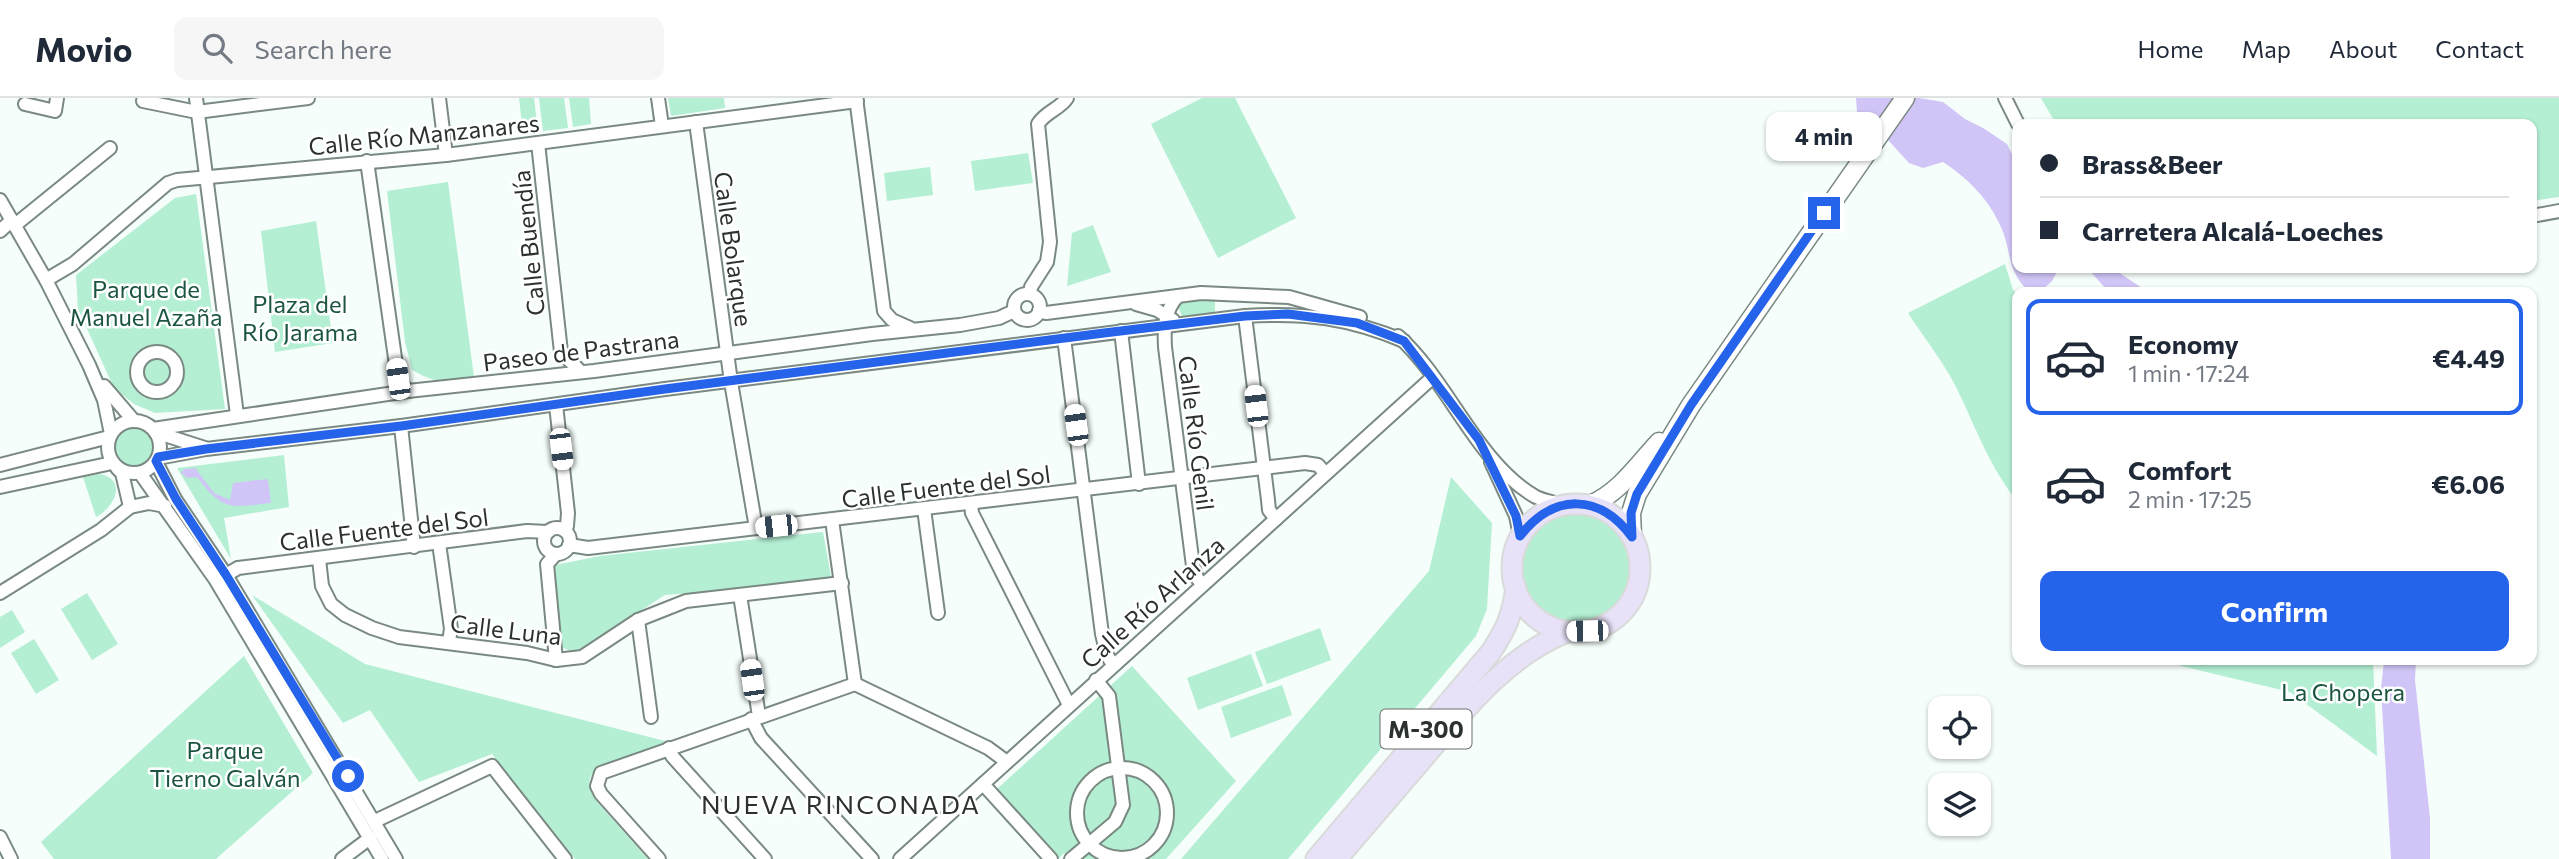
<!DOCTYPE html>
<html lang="en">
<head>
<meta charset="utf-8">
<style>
  :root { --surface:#fff; --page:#f6f6f7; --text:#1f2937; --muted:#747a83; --line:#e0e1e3; --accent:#2563eb }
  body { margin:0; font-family:Commissioner,sans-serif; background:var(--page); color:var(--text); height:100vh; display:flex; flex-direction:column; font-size:26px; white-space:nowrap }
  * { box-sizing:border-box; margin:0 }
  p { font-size:23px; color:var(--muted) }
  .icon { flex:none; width:38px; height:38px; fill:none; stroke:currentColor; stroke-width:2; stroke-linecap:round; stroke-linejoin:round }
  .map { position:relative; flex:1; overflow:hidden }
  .sheet { position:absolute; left:2012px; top:189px; width:525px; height:378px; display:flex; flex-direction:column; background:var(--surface); border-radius:14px; box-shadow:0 2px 5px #0004 }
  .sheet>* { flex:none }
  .hud { position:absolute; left:2012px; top:21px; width:525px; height:154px; border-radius:14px; box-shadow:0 2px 5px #0004; display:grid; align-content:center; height:154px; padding:0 28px; background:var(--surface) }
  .buttons { position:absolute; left:1928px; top:598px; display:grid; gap:14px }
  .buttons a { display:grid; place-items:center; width:63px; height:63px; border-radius:14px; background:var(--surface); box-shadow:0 2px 5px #0004; font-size:35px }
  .end { position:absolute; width:32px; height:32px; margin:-16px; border:9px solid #2563eb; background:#fff; box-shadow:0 0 0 4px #fff }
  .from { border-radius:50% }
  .bubble { position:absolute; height:49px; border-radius:14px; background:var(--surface); box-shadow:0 2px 5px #0004; font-size:23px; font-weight:700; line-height:49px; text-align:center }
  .car { position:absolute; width:21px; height:42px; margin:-21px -10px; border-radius:9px; box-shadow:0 0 5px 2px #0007; background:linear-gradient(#fff 24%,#345 0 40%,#fff 0 76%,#345 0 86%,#fff 0) }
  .hud b { display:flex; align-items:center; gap:24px; height:66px; font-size:26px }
  .hud b+b { border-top:2px solid var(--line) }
  .hud i { width:18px; height:18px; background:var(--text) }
  ul { padding:12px 0 0; list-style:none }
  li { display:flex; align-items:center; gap:21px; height:116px; margin:0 14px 10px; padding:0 14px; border:4px solid transparent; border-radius:14px }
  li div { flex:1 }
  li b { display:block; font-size:26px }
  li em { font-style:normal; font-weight:700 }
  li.active { border-color:var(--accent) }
  li>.icon { width:63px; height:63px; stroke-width:1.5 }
  .cta { display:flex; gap:14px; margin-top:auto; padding:14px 28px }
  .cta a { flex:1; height:80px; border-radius:14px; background:var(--accent); color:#fff; font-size:28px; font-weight:700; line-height:80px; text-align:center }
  header { display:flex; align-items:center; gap:42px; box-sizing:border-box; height:98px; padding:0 35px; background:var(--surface); border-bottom:2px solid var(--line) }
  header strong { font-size:33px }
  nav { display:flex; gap:38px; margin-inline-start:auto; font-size:24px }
  .search { width:490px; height:63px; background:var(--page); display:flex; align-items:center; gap:18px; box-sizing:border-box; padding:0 24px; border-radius:14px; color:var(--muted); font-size:26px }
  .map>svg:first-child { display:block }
  .green { fill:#b4efd4 }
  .water { fill:#d1c4f6 }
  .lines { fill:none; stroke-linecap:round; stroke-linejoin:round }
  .street-casing { stroke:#7a8982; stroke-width:16 }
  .secondary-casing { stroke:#7a8982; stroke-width:21 }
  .primary-casing { stroke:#d9dad9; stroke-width:23 }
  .street { stroke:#fff; stroke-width:12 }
  .secondary { stroke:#fff; stroke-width:18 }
  .primary { stroke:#e7e2f7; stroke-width:19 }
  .route { stroke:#2563eb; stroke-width:9 }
  .labels { text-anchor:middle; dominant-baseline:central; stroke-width:5; stroke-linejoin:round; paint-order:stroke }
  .shield { fill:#fff; stroke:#6b6f6d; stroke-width:2 }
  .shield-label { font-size:23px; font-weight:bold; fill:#2b312e }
  .street-label { font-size:24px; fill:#2b312e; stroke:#fff }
  .park-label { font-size:24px; fill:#1b5540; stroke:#fff }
  .neighbourhood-label { font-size:26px; letter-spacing:2px; fill:#2b312e; stroke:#fff }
</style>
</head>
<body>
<header>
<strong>Movio</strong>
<div class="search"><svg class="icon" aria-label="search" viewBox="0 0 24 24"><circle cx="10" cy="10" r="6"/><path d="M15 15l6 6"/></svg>Search here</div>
<nav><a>Home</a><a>Map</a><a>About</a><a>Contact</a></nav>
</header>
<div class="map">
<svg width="2559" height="761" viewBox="0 0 2559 761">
  <rect width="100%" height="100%" fill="#f5fefa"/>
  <g class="green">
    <path d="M519,0H534L538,34L523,36Z"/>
    <path d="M539,0H564L568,30L543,33Z"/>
    <path d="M569,0H589L591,26L573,29Z"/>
    <path d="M668,0H724L725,10L671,18Z"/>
    <path d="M1202,0H1235L1296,120L1218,160L1151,26Z"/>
    <path d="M2041,0H2559V99L2532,103V26H2056Z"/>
    <path d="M1028,55L1033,85L975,93L971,63Z"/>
    <path d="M930,69L933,97L887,103L884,75Z"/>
    <path d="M448,84L474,279C445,284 439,287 412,272L405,244L387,93Z"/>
    <path d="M196,96L225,311L155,315L134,306L114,290L78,211L76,177L175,100Z"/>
    <path d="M316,123L333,245L275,254L261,133Z"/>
    <path d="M1093,127L1111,174L1067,188L1072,135Z"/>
    <path d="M2005,166L2013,192L2018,196V404C1991,372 1976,330 1958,293C1945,266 1925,241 1908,215Z"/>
    <path d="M1191,201L1215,203V214L1188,220L1182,218L1179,211L1180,206Z"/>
    <circle cx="134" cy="349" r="20"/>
    <path d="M284,357L289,409L224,420L231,461L177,370Z"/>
    <path d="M99,376C128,381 115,409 96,419L83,379Z"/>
    <path d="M1451,379L1492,425L1487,511L1476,538L1288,761H1181L1429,473Z"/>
    <circle cx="1575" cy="470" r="54"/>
    <path d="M823,434L832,484L665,497L575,555L559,548L555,467L600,458Z"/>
    <path d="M87,495L118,546L92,562L61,511Z"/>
    <path d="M252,497L365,566L669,644L597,670C585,681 589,693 598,705L648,761H575L492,656L419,684L370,612L343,625Z"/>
    <path d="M12,512L25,534L0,550V519Z"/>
    <path d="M1320,530L1331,562L1267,586L1255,554Z"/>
    <path d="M34,541L59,582L36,596L11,555Z"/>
    <path d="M1251,556L1263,588L1198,612L1187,580Z"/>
    <path d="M244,558L313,675L216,761H54L41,744Z"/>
    <path d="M2173,562H2373L2377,658L2290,594L2181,568Z"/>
    <path d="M1132,568L1236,683L1166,761H1070L1064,755L1058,761L997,691Z"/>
    <path d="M1282,587L1292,617L1231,640L1221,609Z"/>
  </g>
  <g class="water">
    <path d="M1856,0H1919L1943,4L1965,21L1983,30L2007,46L2018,69V170H2059L2052,183L2040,194H2029C2004,169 2013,152 1999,125C1987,99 1966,79 1943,64L1923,70L1909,65L1889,43L1864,27L1857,14Z"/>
    <path d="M2087,170H2112L2148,194H2109Z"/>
    <path d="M195,370L214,395L230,402L233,385L268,381L271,405C230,410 223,413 197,379L187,380L181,375L184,371Z"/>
    <path d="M2384,562H2416L2415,582L2430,720V761H2391L2381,591Z"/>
  </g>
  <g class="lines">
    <defs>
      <g id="street">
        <path d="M196,0L237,317"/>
        <path d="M439,0L446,57"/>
        <path d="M658,0L662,28"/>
        <path d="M856,0L884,213L892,222L910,230"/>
        <path d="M2005,0L2018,26"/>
        <path d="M143,3L197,14L308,0"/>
        <path d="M25,6L55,13L57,0"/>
        <path d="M696,24L731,284L756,430"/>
        <path d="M538,45L561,254L581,274"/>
        <path d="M367,63L398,281L408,293"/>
        <path d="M0,102L46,182L89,267L104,302L111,336"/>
        <path d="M2532,118L2559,113"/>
        <path d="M15,127L110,50"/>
        <path d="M0,133L12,122"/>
        <path d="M46,182L73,166L168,85L177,82L446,57L857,3"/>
        <path d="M1030,196L1031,189L1047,164L1050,144L1038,26C1045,14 1060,11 1067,0"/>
        <circle cx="1027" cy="209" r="13"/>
        <path d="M1178,198C1164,213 1164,230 1165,249L1193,468L1197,480L1202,486"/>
        <path d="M1136,206L1157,212L1173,222"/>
        <path d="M1039,213L1046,215L1201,195L1289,199L1360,219"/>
        <path d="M1245,218L1268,402L1269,412L1276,421"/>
        <path d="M1121,233L1139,386"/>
        <path d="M1398,238C1448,282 1477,366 1536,399C1544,403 1554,404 1562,407"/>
        <path d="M1064,240L1102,536L1107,557L1113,567"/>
        <circle cx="157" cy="274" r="20"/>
        <path d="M104,288L134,323"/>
        <path d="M556,307L568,415L567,428L564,432"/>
        <circle cx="134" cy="349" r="26"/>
        <path d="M401,328L414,449"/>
        <path d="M153,331L408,293L594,273L872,236L960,227L999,220L1014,213"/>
        <path d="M155,334L205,350"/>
        <path d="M158,360L206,351L401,328L665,291L1245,218C1305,214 1349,220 1404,243"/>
        <path d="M156,364L175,401L226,477L396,761"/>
        <path d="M1491,364L1516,418L1520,438"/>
        <path d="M0,367L109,339"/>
        <path d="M117,370L122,375L130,409"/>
        <path d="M140,375L215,481L382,761"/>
        <path d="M0,389L112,365"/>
        <path d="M971,406L972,415L1069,607"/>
        <path d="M924,411L938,515"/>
        <path d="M832,422L855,586"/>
        <circle cx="557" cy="443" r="13"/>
        <path d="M439,445L451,531L449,543"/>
        <path d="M569,447L588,450L1305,365L1318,367L1325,375"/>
        <path d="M556,456L547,466L556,562"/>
        <path d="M319,461L322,488L331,506L345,517L372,530L399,539L527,555L556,562L582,559L638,522L686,503L842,485"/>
        <path d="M226,477L238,470L527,433L548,434"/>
        <path d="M0,495L101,432L130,409L149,405L165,408"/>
        <path d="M740,497L759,618"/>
        <path d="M638,522L651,619"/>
        <path d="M751,621L761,640L872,761"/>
        <path d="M669,650L672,658L765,761"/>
        <circle cx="1122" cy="715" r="45"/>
        <path d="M983,686L1051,761"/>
        <path d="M375,723L492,668L565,761"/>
        <path d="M0,739L11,761"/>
        <path d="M342,761L370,740"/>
        <path d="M659,761L601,696L597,688L601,675L855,586L988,650L1007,664"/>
        <path d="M900,761L1433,279"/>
        <path d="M1071,761L1115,724L1123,707L1109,598L1096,582"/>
      </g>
      <g id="secondary">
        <path d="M1590,407C1619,395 1638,367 1659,344"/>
        <path d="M1632,439L1631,415L1637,396L1691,307L1905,0"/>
      </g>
      <g id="primary">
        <circle cx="1576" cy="470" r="64"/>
        <path d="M1316,761L1491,554C1506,531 1512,518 1516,490"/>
        <path d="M1337,761C1365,728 1393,696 1421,663C1462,615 1506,558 1567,534"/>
      </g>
    </defs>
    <use href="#street" class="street-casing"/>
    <use href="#secondary" class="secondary-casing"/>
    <use href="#primary" class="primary-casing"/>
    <use href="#street" class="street"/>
    <use href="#secondary" class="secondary"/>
    <use href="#primary" class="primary"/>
  </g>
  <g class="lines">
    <path class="route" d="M348,678L226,477L176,401L156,363L158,359L206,351L401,328L665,291L1104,235L1245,218L1288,216L1357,225L1404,243L1479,342L1516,418L1520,438C1554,395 1599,395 1632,439L1631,415L1637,396L1691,307L1824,115"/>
  </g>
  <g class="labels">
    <rect class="shield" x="1380.5" y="611.5" width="91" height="39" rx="5"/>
    <g class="shield-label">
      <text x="1426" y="631">M-300</text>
    </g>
    <g class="street-label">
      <text transform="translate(424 36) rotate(-6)">Calle Río Manzanares</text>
      <text transform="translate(528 145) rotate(-96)">Calle Buendía</text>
      <text transform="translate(734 151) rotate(82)">Calle Bolarque</text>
      <text transform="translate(581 252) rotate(-7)">Paseo de Pastrana</text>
      <text transform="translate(1197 335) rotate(83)">Calle Río Genil</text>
      <text transform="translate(946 388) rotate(-7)">Calle Fuente del Sol</text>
      <text transform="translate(384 431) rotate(-7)">Calle Fuente del Sol</text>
      <text transform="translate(1152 504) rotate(-42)">Calle Río Arlanza</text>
      <text transform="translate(506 531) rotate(7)">Calle Luna</text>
    </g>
    <g class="park-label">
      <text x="146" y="190">Parque de<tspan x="146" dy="28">Manuel Azaña</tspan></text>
      <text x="300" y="205">Plaza del<tspan x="300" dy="28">Río Jarama</tspan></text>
      <text x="2343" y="593">La Chopera</text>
      <text x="225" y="651">Parque<tspan x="225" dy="28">Tierno Galván</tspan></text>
    </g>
    <g class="neighbourhood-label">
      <text x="841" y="705">NUEVA RINCONADA</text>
    </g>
  </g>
</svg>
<div class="buttons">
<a><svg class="icon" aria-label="locate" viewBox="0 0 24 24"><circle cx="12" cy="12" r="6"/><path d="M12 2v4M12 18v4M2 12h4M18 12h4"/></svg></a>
<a><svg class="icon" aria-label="layers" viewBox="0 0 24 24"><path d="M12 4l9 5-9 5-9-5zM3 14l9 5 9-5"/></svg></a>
</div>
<i class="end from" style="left:348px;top:678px"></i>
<i class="end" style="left:1824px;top:115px"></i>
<div class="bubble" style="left:1766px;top:14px;width:116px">4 min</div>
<i class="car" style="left:398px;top:281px;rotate:352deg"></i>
<i class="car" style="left:1256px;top:308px;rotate:353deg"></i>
<i class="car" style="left:1076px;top:327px;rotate:352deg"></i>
<i class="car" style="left:561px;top:351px;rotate:173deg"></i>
<i class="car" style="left:776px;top:428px;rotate:264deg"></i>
<i class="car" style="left:1587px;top:533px;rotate:269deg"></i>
<i class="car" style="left:752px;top:582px;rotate:352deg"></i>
<div class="hud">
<b><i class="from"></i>Brass&amp;Beer</b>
<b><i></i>Carretera Alcalá-Loeches</b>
</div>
<section class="sheet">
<ul>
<li class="active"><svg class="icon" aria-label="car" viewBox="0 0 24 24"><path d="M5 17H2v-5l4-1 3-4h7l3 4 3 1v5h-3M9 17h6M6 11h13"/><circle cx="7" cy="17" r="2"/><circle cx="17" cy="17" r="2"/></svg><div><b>Economy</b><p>1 min · 17:24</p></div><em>€4.49</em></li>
<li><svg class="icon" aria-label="car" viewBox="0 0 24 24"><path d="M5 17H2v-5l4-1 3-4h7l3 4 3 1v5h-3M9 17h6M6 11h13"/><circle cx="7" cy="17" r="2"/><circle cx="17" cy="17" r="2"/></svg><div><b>Comfort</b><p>2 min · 17:25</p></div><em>€6.06</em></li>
</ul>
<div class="cta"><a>Confirm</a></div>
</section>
</div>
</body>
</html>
